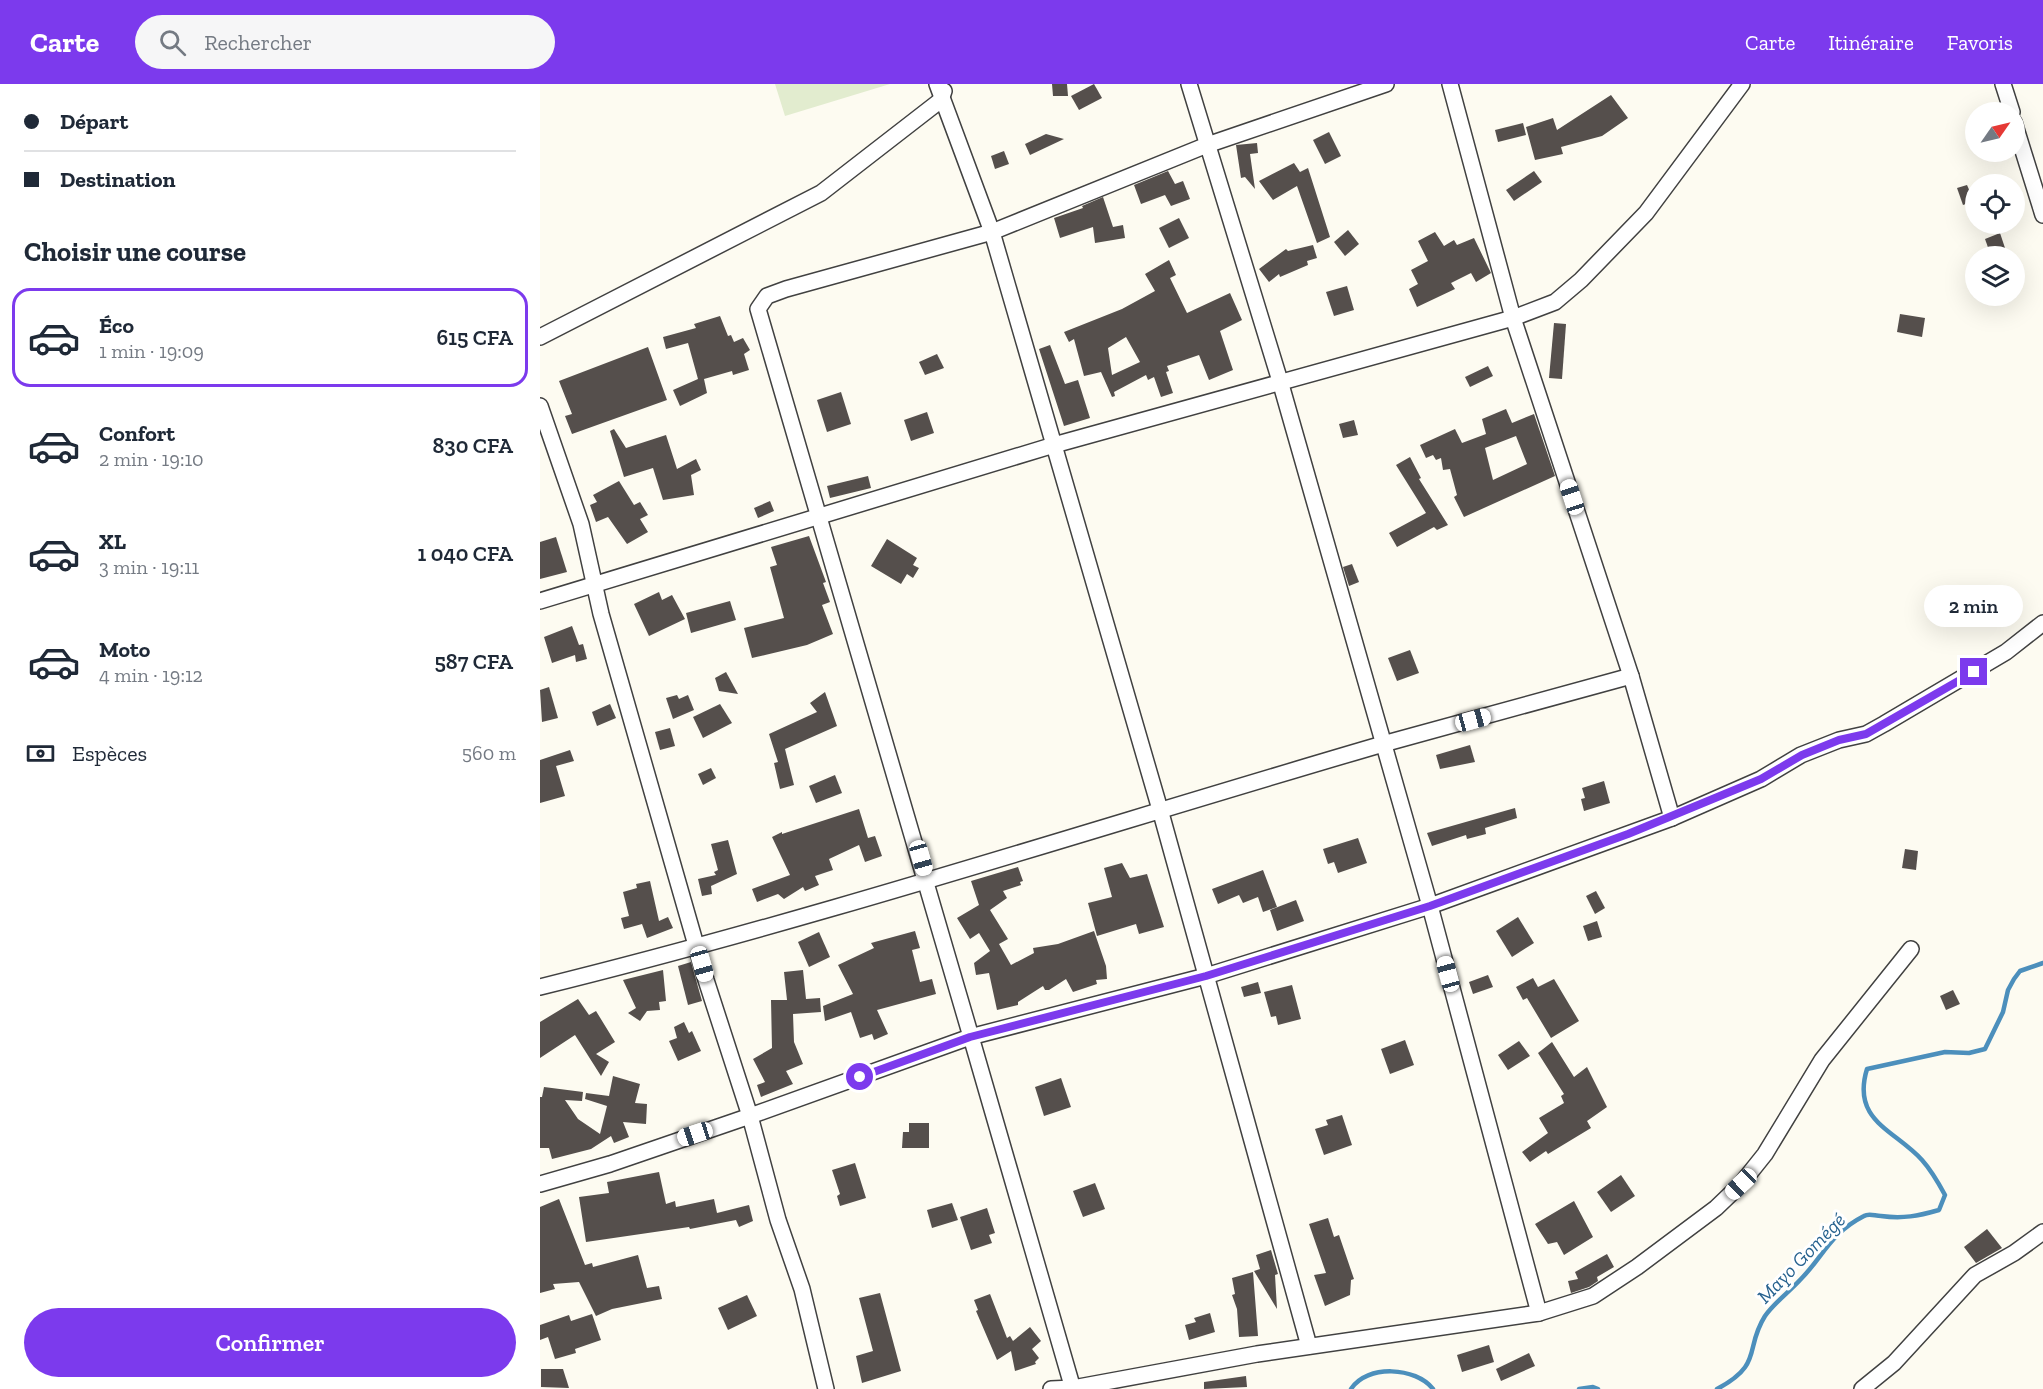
<!DOCTYPE html>
<html lang="fr">
<head>
<meta charset="utf-8">
<style>
  :root { --surface:#fff; --page:#f6f6f7; --text:#1f2937; --muted:#747a83; --line:#e0e1e3; --accent:#7c3aed }
  body { margin:0; font-family:"Zilla Slab",serif; background:var(--page); color:var(--text); height:100vh; display:flex; flex-direction:column; font-size:22px; white-space:nowrap }
  * { box-sizing:border-box; margin:0 }
  p { font-size:20px; color:var(--muted) }
  .icon { flex:none; width:33px; height:33px; fill:none; stroke:currentColor; stroke-width:2; stroke-linecap:round; stroke-linejoin:round }
  .map { position:relative; flex:1; overflow:hidden }
  .sheet { display:flex; flex-direction:column; background:var(--surface); width:540px }
  .sheet>* { flex:none }
  .guide { display:grid; align-content:center; height:132px; padding:0 24px; background:var(--surface) }
  .needle { width:39px; rotate:56deg }
  .fabs { position:absolute; left:1425px; top:18px; display:grid; gap:12px }
  .fabs a { display:grid; place-items:center; width:60px; height:60px; border-radius:50%; background:var(--surface); box-shadow:0 6px 24px #0002; font-size:30px }
  .end { position:absolute; width:27px; height:27px; margin:-14px; border:8px solid #7c3aed; background:#fff; box-shadow:0 0 0 3px #fff }
  .from { border-radius:50% }
  .bubble { position:absolute; height:42px; border-radius:21px; background:var(--surface); box-shadow:0 6px 24px #0002; font-size:20px; font-weight:600; line-height:42px; text-align:center }
  .car { position:absolute; width:18px; height:36px; margin:-18px -9px; border-radius:8px; box-shadow:0 0 4px 2px #0007; background:linear-gradient(#fff 24%,#345 0 40%,#fff 0 76%,#345 0 86%,#fff 0) }
  .guide b { display:flex; align-items:center; gap:21px; height:57px; font-size:22px }
  .guide b+b { border-top:2px solid var(--line) }
  .guide i { width:15px; height:15px; background:var(--text) }
  ul { padding:0; list-style:none }
  li { display:flex; align-items:center; gap:18px; height:99px; margin:0 12px 9px; padding:0 12px; border:3px solid transparent; border-radius:18px }
  li div { flex:1 }
  li b { display:block; font-size:22px }
  li em { font-style:normal; font-weight:600 }
  li.on { border-color:var(--accent) }
  li>.icon { width:54px; height:54px; stroke-width:1.5 }
  h2 { padding:0 24px; font-size:27px; line-height:72px }
  .pay { display:flex; align-items:center; gap:15px; height:66px; padding:0 24px; font-size:22px }
  .pay p { margin-inline-start:auto }
  .primary-button { display:flex; gap:12px; margin-top:auto; padding:12px 24px }
  .primary-button a { flex:1; height:69px; border-radius:36px; background:var(--accent); color:#fff; font-size:24px; font-weight:600; line-height:69px; text-align:center }
  header { display:flex; align-items:center; gap:36px; box-sizing:border-box; height:84px; padding:0 30px; background:var(--accent); color:#fff }
  header strong { font-size:28px }
  nav { display:flex; gap:33px; margin-inline-start:auto; font-size:21px }
  .search { width:420px; height:54px; background:var(--page); display:flex; align-items:center; gap:15px; box-sizing:border-box; padding:0 21px; border-radius:33px; color:var(--muted); font-size:22px }
  main { display:flex; flex:1; min-height:0 }
  .map>svg:first-child { display:block }
  .pitch { fill:#e2eccf }
  .lines { fill:none; stroke-linecap:round; stroke-linejoin:round }
  .stream { stroke:#4c8fbc; stroke-width:4.5 }
  .building { fill:#554f4c; fill-rule:evenodd }
  .minor-casing { stroke:#414141; stroke-width:18 }
  .minor { stroke:#fff; stroke-width:15 }
  .route { stroke:#7c3aed; stroke-width:8 }
  .labels { text-anchor:middle; dominant-baseline:central; stroke-width:6; stroke-linejoin:round; paint-order:stroke }
  .water-label { font-size:20px; font-style:italic; fill:#27628f; stroke:#fff }
</style>
</head>
<body>
<header>
<strong>Carte</strong>
<div class="search"><svg class="icon" aria-label="search" viewBox="0 0 24 24"><circle cx="10" cy="10" r="6"/><path d="M15 15l6 6"/></svg>Rechercher</div>
<nav><a>Carte</a><a>Itinéraire</a><a>Favoris</a></nav>
</header>
<main>
<section class="sheet">
<div class="guide">
<b><i class="from"></i>Départ</b>
<b><i></i>Destination</b>
</div>
<h2>Choisir une course</h2>
<ul>
<li class="on"><svg class="icon" aria-label="car" viewBox="0 0 24 24"><path d="M5 17H2v-5l4-1 3-4h7l3 4 3 1v5h-3M9 17h6M6 11h13"/><circle cx="7" cy="17" r="2"/><circle cx="17" cy="17" r="2"/></svg><div><b>Éco</b><p>1 min · 19:09</p></div><em>615 CFA</em></li>
<li><svg class="icon" aria-label="car" viewBox="0 0 24 24"><path d="M5 17H2v-5l4-1 3-4h7l3 4 3 1v5h-3M9 17h6M6 11h13"/><circle cx="7" cy="17" r="2"/><circle cx="17" cy="17" r="2"/></svg><div><b>Confort</b><p>2 min · 19:10</p></div><em>830 CFA</em></li>
<li><svg class="icon" aria-label="car" viewBox="0 0 24 24"><path d="M5 17H2v-5l4-1 3-4h7l3 4 3 1v5h-3M9 17h6M6 11h13"/><circle cx="7" cy="17" r="2"/><circle cx="17" cy="17" r="2"/></svg><div><b>XL</b><p>3 min · 19:11</p></div><em>1 040 CFA</em></li>
<li><svg class="icon" aria-label="car" viewBox="0 0 24 24"><path d="M5 17H2v-5l4-1 3-4h7l3 4 3 1v5h-3M9 17h6M6 11h13"/><circle cx="7" cy="17" r="2"/><circle cx="17" cy="17" r="2"/></svg><div><b>Moto</b><p>4 min · 19:12</p></div><em>587 CFA</em></li>
</ul>
<div class="pay"><svg class="icon" aria-label="cash" viewBox="0 0 24 24"><path d="M3 7h18v10H3z"/><circle cx="12" cy="12" r="2"/></svg>Espèces<p>560 m</p></div>
<div class="primary-button"><a>Confirmer</a></div>
</section>
<div class="map">
<svg width="1503" height="1305" viewBox="0 0 1503 1305">
  <rect width="100%" height="100%" fill="#fdfbf1"/>
  <path class="pitch" d="M235,0H350L245,32Z"/>
  <g class="lines">
    <g class="stream">
      <path d="M811,1305C827,1280 876,1283 893,1305"/>
      <path d="M1039,1305L1053,1303L1058,1305"/>
      <path d="M1177,1305C1224,1280 1204,1265 1225,1232C1234,1219 1249,1208 1260,1196C1284,1172 1289,1150 1324,1132C1329,1129 1335,1132 1341,1132C1363,1135 1378,1132 1399,1126L1405,1111C1398,1098 1391,1086 1382,1076C1355,1046 1311,1037 1327,985L1405,968L1429,969L1445,965L1463,928L1468,906L1474,895L1480,887L1503,879"/>
    </g>
  </g>
  <g class="building">
    <path d="M512,0H527L528,12H513Z"/>
    <path d="M554,0L562,14L539,26L531,12Z"/>
    <path d="M1071,11L1088,34L1062,52L1021,63L1023,70L995,76L986,43L1013,34L1017,46Z"/>
    <path d="M983,39L986,51L958,58L955,46Z"/>
    <path d="M789,48L801,72L785,80L773,56Z"/>
    <path d="M506,50L524,55L490,71L485,60Z"/>
    <path d="M717,59L718,69L710,70L715,105L705,93L701,94L696,61Z"/>
    <path d="M464,67L469,80L455,85L451,72Z"/>
    <path d="M754,79L760,88L768,84L790,153L777,159L757,102L733,116L719,97Z"/>
    <path d="M628,87L635,100L643,97L650,115L631,122L625,111L601,120L594,101Z"/>
    <path d="M994,87L1002,98L974,117L966,106Z"/>
    <path d="M1427,101L1434,117L1423,121L1417,104Z"/>
    <path d="M563,113L573,143L583,141L585,154L555,159L553,143L520,154L514,134L543,124L542,122Z"/>
    <path d="M639,134L649,154L629,164L619,144Z"/>
    <path d="M808,146L819,160L805,172L794,158Z"/>
    <path d="M895,148L904,162L914,156L917,161L934,154L951,189L936,198L931,189L911,199L915,205L877,223L869,205L878,200L871,186L888,177L878,157Z"/>
    <path d="M1460,149L1465,164L1450,169L1445,155Z"/>
    <path d="M773,161L777,174L767,177L768,181L740,193L739,190L729,198L719,185L746,165L748,167Z"/>
    <path d="M629,176L636,191L630,194L647,229L690,209L702,236L680,247L693,286L669,296L659,271L627,282L629,287L626,288L633,309L621,313L614,293L608,296L606,291L574,308L575,312L572,313L561,288L544,292L534,255L529,258L524,248L582,225L615,207L605,190ZM586,253L600,278L572,291L568,264Z"/>
    <path d="M807,202L814,226L794,232L786,208Z"/>
    <path d="M1360,230L1385,234L1382,253L1357,248Z"/>
    <path d="M180,232L188,252L191,251L194,258L203,254L210,266L204,270L209,286L193,291L192,287L164,295L167,309L140,322L133,306L158,295L148,259L126,265L123,253L156,244L154,240Z"/>
    <path d="M1014,239L1026,240L1022,295L1009,294Z"/>
    <path d="M510,261L525,300L538,296L550,334L524,342L499,265Z"/>
    <path d="M108,263L127,316L32,350L25,332L32,330L19,297Z"/>
    <path d="M397,270L404,284L385,291L379,278Z"/>
    <path d="M948,282L953,292L930,303L925,293Z"/>
    <path d="M301,308L311,340L287,348L277,316Z"/>
    <path d="M966,325L972,339L994,330L1015,392L924,433L914,413L917,411L910,385L903,386L901,374L896,376L893,371L886,374L880,361L915,345L922,359L946,350L942,335ZM976,352L987,380L953,396L945,364Z"/>
    <path d="M387,328L394,349L371,357L364,336Z"/>
    <path d="M814,336L818,351L803,354L799,340Z"/>
    <path d="M74,345L86,364L126,351L137,385L156,375L161,386L151,391L154,411L123,416L113,384L84,393L70,347Z"/>
    <path d="M870,373L881,394L879,395L908,441L897,446L894,443L857,463L849,449L886,429L856,381Z"/>
    <path d="M328,392L331,404L290,414L287,402Z"/>
    <path d="M79,397L94,421L100,418L108,431L100,435L108,448L87,460L68,433L56,438L50,421L57,418L53,411Z"/>
    <path d="M230,417L234,427L218,434L214,424Z"/>
    <path d="M269,452L286,498L283,499L290,518L282,521L293,550L267,561L212,574L204,544L244,534L230,483L237,481L231,463Z"/>
    <path d="M16,453L27,488L0,495V458Z"/>
    <path d="M347,455L377,474L373,481L379,484L373,494L367,490L361,500L331,482Z"/>
    <path d="M812,480L819,498L809,502L803,483Z"/>
    <path d="M119,508L122,516L132,511L145,535L109,552L94,520Z"/>
    <path d="M190,517L196,536L151,549L146,529Z"/>
    <path d="M32,542L39,561L43,560L47,575L36,578L35,571L12,579L4,553Z"/>
    <path d="M870,566L879,589L857,597L848,574Z"/>
    <path d="M186,588L198,610L179,607L175,594Z"/>
    <path d="M9,603L18,634L2,638L0,606Z"/>
    <path d="M285,608L297,642L245,665L254,701L240,705L234,679L238,678L229,650L277,628L270,619Z"/>
    <path d="M137,611L139,615L148,611L154,626L133,635L126,614Z"/>
    <path d="M70,620L76,634L57,642L52,628Z"/>
    <path d="M180,620L192,639L163,654L153,633Z"/>
    <path d="M130,644L135,662L120,666L115,648Z"/>
    <path d="M930,661L935,678L900,685L896,671Z"/>
    <path d="M30,666L34,677L16,682L25,712L0,719V676Z"/>
    <path d="M171,684L176,694L163,701L158,690Z"/>
    <path d="M295,691L302,709L276,719L269,702Z"/>
    <path d="M1064,697L1070,719L1044,727L1041,715L1045,714L1042,704Z"/>
    <path d="M975,724L977,734L945,744L946,750L927,755L926,751L892,762L887,749Z"/>
    <path d="M319,725L328,754L335,752L342,772L325,778L319,761L289,775L293,786L275,792L279,801L265,807L263,803L244,815L238,810L217,818L212,805L250,791L232,753L242,748V750Z"/>
    <path d="M818,754L827,779L798,789L794,778L788,780L783,765Z"/>
    <path d="M188,756L197,790L171,802L172,810L162,812L158,795L176,791L174,788L178,786L171,760Z"/>
    <path d="M1365,765L1378,767L1376,786L1362,784Z"/>
    <path d="M582,779L590,794L607,790L624,843L599,850L596,840L557,852L548,819L572,813L564,784Z"/>
    <path d="M478,783L483,797L480,798L481,801L463,807L467,814L450,826L468,855L459,860L471,881L494,869L493,864L518,860L554,847L566,882L567,895L556,896L557,900L533,908L526,895L509,906H505L503,902L478,918V921L457,926L449,889L436,891L434,879L450,867L439,849L430,855L417,834L439,821L431,797Z"/>
    <path d="M723,786L737,823L723,828L718,813L703,819L699,811L678,820L672,805Z"/>
    <path d="M110,797L119,837L128,833L133,844L107,854L102,840L84,845L81,834L89,832L83,808L97,804L96,800Z"/>
    <path d="M1056,807L1065,824L1055,830L1046,812Z"/>
    <path d="M756,816L764,837L737,847L730,826Z"/>
    <path d="M978,833L994,859L972,873L956,847Z"/>
    <path d="M1057,837L1062,853L1048,857L1043,842Z"/>
    <path d="M375,847L380,864L372,866L380,898L392,895L396,910L337,926L348,950L334,956L332,950L320,954L311,928L285,937L283,922L313,910L298,881L334,864L331,859Z"/>
    <path d="M279,848L290,873L269,883L258,858Z"/>
    <path d="M151,878L162,917L148,921L138,882Z"/>
    <path d="M123,886L126,917L119,918L120,926L107,927L100,937L88,929L96,924L83,896Z"/>
    <path d="M263,886L266,915L280,914L281,928L253,930L254,958L263,980L246,987L253,1000L221,1013L217,1001L225,998L213,975L232,964L231,916H247L244,888Z"/>
    <path d="M948,891L953,903L933,910L929,898Z"/>
    <path d="M993,894L998,903L1014,895L1039,937L1011,954L987,914L983,916L976,903Z"/>
    <path d="M718,898L721,909L704,913L701,903Z"/>
    <path d="M752,901L761,935L738,941L736,932L731,933L724,908Z"/>
    <path d="M1413,906L1420,920L1406,926L1400,912Z"/>
    <path d="M38,915L49,931L56,927L75,958L56,970L69,978L61,992L35,951L0,974V938Z"/>
    <path d="M144,938L149,949L152,947L161,967L138,977L129,957L137,954L134,943Z"/>
    <path d="M865,956L874,981L850,990L841,965Z"/>
    <path d="M979,957L990,972L968,986L958,971Z"/>
    <path d="M1012,958L1034,993L1047,983L1067,1023L1047,1037L1051,1044L1008,1070L1006,1067L990,1078L982,1068L1008,1049L999,1034L1024,1019L1021,1012L1024,1010L998,969Z"/>
    <path d="M73,992L100,1000L95,1019L107,1020L106,1040L83,1038L89,1053L74,1059L71,1052L51,1065L12,1075L9,1064H0V1013H2L4,1003L43,1008L42,1017L25,1016L38,1035L60,1050L67,1022L45,1015L46,1009L69,1012Z"/>
    <path d="M521,994L531,1023L504,1032L495,1003Z"/>
    <path d="M802,1031L812,1061L784,1071L775,1045L788,1041L786,1036Z"/>
    <path d="M369,1039H389V1064H362L363,1048H369Z"/>
    <path d="M315,1079L326,1114L300,1122L297,1112L300,1110L292,1086Z"/>
    <path d="M119,1088L126,1120L135,1117L136,1123L174,1115L177,1129L209,1121L213,1137L199,1143L196,1136L150,1145L149,1143L46,1158L39,1113L69,1109L67,1098Z"/>
    <path d="M1081,1091L1095,1112L1071,1128L1057,1108Z"/>
    <path d="M555,1099L565,1125L543,1133L533,1107Z"/>
    <path d="M19,1115L45,1181L52,1179L53,1183L98,1171L107,1204L119,1202L122,1215L72,1225L56,1232L39,1198L13,1200L15,1205L0,1209V1123Z"/>
    <path d="M1034,1117L1053,1153L1024,1171L1017,1158L1008,1160L995,1140Z"/>
    <path d="M412,1119L418,1136L392,1144L387,1126Z"/>
    <path d="M447,1124L455,1149L449,1151L452,1159L431,1166L420,1133Z"/>
    <path d="M788,1134L794,1153L799,1151L814,1195L811,1196L810,1211L785,1222L774,1191L786,1189L769,1140Z"/>
    <path d="M1447,1145L1462,1164L1436,1179L1424,1163Z"/>
    <path d="M731,1166L738,1190L735,1191L737,1225L714,1187L720,1185L716,1171Z"/>
    <path d="M1067,1170L1074,1183L1057,1193L1058,1197L1049,1203L1031,1209L1028,1197L1038,1195L1035,1188Z"/>
    <path d="M713,1188L718,1252L699,1253L697,1225L692,1211L695,1210L692,1194Z"/>
    <path d="M340,1209L361,1287L322,1299L316,1272L333,1267L319,1214Z"/>
    <path d="M450,1210L467,1254L470,1252L473,1257L490,1243L501,1257L492,1265L499,1274L495,1278L496,1280L475,1287L471,1267L457,1276L436,1227L438,1226L434,1216Z"/>
    <path d="M207,1211L217,1232L188,1246L178,1224Z"/>
    <path d="M670,1229L675,1248L649,1256L645,1241L656,1238L654,1234Z"/>
    <path d="M52,1230L61,1256L35,1265L36,1269L15,1275L8,1253L0,1256V1241L29,1231L31,1237Z"/>
    <path d="M949,1261L954,1278L922,1288L917,1271Z"/>
    <path d="M989,1269L995,1282L961,1297L956,1285Z"/>
    <path d="M1,1285H23L29,1304L1,1303Z"/>
    <path d="M706,1292L707,1303L664,1305V1298Z"/>
  </g>
  <g class="lines">
    <defs>
      <g id="minor">
        <path d="M397,0L452,148L621,729L769,1262"/>
        <path d="M1463,0L1472,28"/>
        <path d="M1474,38L1503,131"/>
        <path d="M0,253L281,109L401,16L404,7"/>
        <path d="M0,322L41,440L61,530L166,896L210,1032L430,953L666,892L890,822L1132,734L1091,592L973,234L910,0"/>
        <path d="M0,517L514,361L973,234L1015,218L1041,196L1106,129L1202,0"/>
        <path d="M1132,734L1221,695L1261,671L1299,656L1326,650L1344,640L1466,568L1503,539"/>
        <path d="M0,903C284,833 562,742 843,660C925,637 1008,615 1091,592"/>
        <path d="M0,1100L70,1080L210,1032L238,1136L262,1205L286,1305"/>
        <path d="M999,1229L1053,1212L1097,1183L1176,1124L1201,1100L1225,1070L1282,976L1371,865"/>
        <path d="M511,1305L533,1304L717,1270L999,1229L890,822L740,297L649,0"/>
        <path d="M533,1305C428,945 326,584 218,225L227,212L246,205L452,148L667,61L846,0"/>
        <path d="M1322,1305L1354,1279L1435,1191L1474,1169L1503,1148"/>
      </g>
    </defs>
    <use href="#minor" class="minor-casing"/>
    <use href="#minor" class="minor"/>
  </g>
  <g class="lines">
    <path class="route" d="M320,993L430,953L666,892L890,822L1088,750L1221,695L1262,671L1299,656L1326,650L1434,588"/>
  </g>
  <g class="labels">
    <g class="water-label">
      <text transform="translate(1261 1174) rotate(-46)">Mayo Gomégé</text>
    </g>
  </g>
</svg>
<div class="fabs">
<a><svg class="needle" viewBox="-14 -14 28 28"><path d="M0-13l5 13h-10z" fill="#e53935"/><path d="M0 13l5-13h-10z" fill="#747a83"/></svg></a>
<a><svg class="icon" aria-label="locate" viewBox="0 0 24 24"><circle cx="12" cy="12" r="6"/><path d="M12 2v4M12 18v4M2 12h4M18 12h4"/></svg></a>
<a><svg class="icon" aria-label="layers" viewBox="0 0 24 24"><path d="M12 4l9 5-9 5-9-5zM3 14l9 5 9-5"/></svg></a>
</div>
<i class="end from" style="left:320px;top:993px"></i>
<i class="end" style="left:1434px;top:588px"></i>
<div class="bubble" style="left:1384px;top:501px;width:99px">2 min</div>
<i class="car" style="left:1032px;top:413px;rotate:342deg"></i>
<i class="car" style="left:933px;top:636px;rotate:75deg"></i>
<i class="car" style="left:381px;top:774px;rotate:164deg"></i>
<i class="car" style="left:162px;top:880px;rotate:164deg"></i>
<i class="car" style="left:908px;top:890px;rotate:345deg"></i>
<i class="car" style="left:155px;top:1050px;rotate:252deg"></i>
<i class="car" style="left:1201px;top:1100px;rotate:226deg"></i>
</div>
</main>
</body>
</html>
